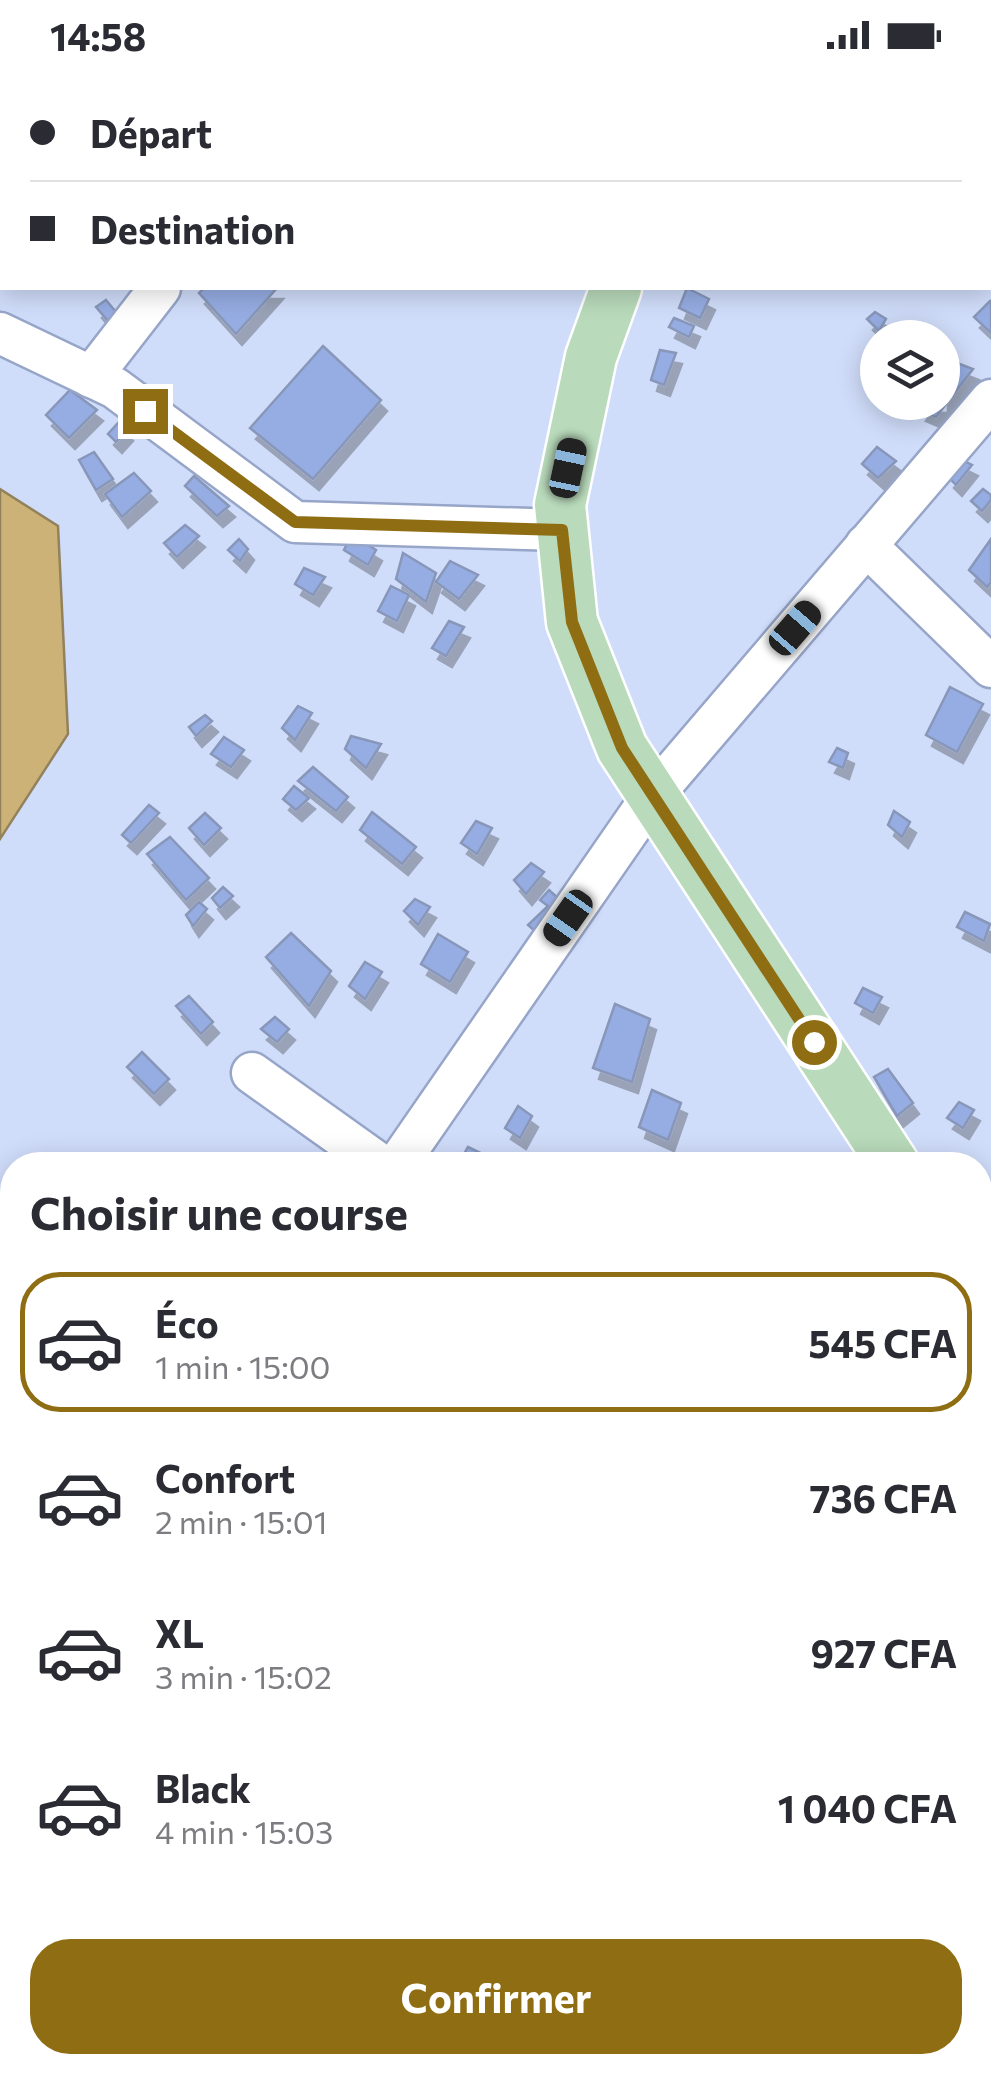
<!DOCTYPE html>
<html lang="fr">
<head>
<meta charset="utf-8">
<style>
  :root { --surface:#fff; --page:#f7f7f7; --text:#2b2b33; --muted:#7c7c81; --line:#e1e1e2; --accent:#8f6e13 }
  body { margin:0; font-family:Commissioner,sans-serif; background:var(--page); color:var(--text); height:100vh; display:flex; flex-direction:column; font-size:38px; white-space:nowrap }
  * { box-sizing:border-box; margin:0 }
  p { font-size:32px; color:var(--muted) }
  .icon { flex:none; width:55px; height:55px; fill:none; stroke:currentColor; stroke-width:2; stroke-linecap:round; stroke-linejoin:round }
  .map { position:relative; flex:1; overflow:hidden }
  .panel { position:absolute; left:0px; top:1082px; width:992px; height:922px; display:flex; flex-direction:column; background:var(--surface); border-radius:40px 40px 0 0; box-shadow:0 5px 25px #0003 }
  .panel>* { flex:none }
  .guide { position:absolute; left:0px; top:0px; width:992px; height:220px; box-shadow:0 5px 25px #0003; display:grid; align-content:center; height:220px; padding:0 30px; background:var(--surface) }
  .controls { position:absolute; left:860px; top:250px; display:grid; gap:20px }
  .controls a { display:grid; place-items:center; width:100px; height:100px; border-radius:50%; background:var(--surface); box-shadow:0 5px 25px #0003; font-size:50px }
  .end { position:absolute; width:45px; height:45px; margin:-22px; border:12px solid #8f6e13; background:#fff; box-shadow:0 0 0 5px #fff }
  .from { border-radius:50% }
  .car { position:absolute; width:30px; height:60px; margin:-30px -15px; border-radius:12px; box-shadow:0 0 8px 2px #0007; background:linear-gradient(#222 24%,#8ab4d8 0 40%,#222 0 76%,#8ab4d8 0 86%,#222 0) }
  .guide b { display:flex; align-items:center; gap:35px; height:95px; font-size:38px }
  .guide b+b { border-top:2px solid var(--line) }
  .guide i { width:25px; height:25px; background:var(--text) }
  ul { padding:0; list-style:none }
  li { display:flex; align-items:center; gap:30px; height:140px; margin:0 20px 15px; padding:0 10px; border:5px solid transparent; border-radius:40px }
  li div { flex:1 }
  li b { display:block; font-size:38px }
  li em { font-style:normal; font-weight:700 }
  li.current { border-color:var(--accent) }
  li>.icon { width:90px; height:90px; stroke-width:1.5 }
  h2 { padding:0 30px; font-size:45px; line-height:120px }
  .primary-button { display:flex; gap:20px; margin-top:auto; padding:20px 30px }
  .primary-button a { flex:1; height:115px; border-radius:40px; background:var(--accent); color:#fff; font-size:40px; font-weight:700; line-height:115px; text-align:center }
  .status { display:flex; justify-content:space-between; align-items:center; height:70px; padding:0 50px; background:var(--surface); direction:ltr }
  .status svg { height:28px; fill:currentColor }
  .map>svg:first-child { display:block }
  .water { fill:#ccb277; stroke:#92825c; stroke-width:2.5 }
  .building { fill:#96ade3; stroke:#8897b9; stroke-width:2.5; filter:url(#shadow) }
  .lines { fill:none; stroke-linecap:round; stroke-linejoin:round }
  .minor-casing { stroke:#96a5c8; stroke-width:45 }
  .major-casing { stroke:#fff; stroke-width:55 }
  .minor { stroke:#fff; stroke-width:40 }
  .major { stroke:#b9dabb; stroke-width:50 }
  .route { stroke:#8f6e13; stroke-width:12 }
</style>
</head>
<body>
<div class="status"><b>14:58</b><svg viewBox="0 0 49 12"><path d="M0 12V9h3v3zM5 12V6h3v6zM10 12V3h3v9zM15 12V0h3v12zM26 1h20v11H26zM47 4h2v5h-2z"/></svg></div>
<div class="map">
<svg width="991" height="2004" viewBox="0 0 991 2004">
  <defs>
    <filter id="shadow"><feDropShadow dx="6" dy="11" stdDeviation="0" flood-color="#0004"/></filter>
  </defs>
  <rect width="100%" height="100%" fill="#d0ddfa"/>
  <path class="water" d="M0,419L58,456L68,664L0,769Z"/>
  <g class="building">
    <path d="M204,218H277L236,264L199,223Z"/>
    <path d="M687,218L709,229L700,248L679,238Z"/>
    <path d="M106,230L116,242L108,251L96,237Z"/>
    <path d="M990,231L991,232V263L974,247Z"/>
    <path d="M875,242L886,249L879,261L867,249Z"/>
    <path d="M674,248L694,256L689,267L669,257Z"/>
    <path d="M323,276L381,330L313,409L250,358Z"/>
    <path d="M660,280L676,283L664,315L651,310Z"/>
    <path d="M957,293L973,299L936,347L920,340L926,332H942V311Z"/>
    <path d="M70,320L97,340L69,368L46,345Z"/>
    <path d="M118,353L127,360L116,372L108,364Z"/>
    <path d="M877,377L896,391L878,408L862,394Z"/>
    <path d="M94,382L113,409L96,420L79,390Z"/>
    <path d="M962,390L972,395L956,415L948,407Z"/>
    <path d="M134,403L151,421L122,447L105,424Z"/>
    <path d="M194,406L229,436L217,446L185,416Z"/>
    <path d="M983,419L991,425V430L982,441L971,431Z"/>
    <path d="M185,455L199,466L177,487L164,473Z"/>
    <path d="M351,465L376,480L368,495L344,480Z"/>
    <path d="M239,469L248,479L240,491L228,480Z"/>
    <path d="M991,469V512L987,517L969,500Z"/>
    <path d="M403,483L436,503L426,532L396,509Z"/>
    <path d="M450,491L478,505L459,529L436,512Z"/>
    <path d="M304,498L325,507L313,525L295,514Z"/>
    <path d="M391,516L409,525L397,551L378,541Z"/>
    <path d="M449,551L464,557L446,586L432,578Z"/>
    <path d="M950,617L983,634L957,682L926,665Z"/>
    <path d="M298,636L312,643L295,670L282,658Z"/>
    <path d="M205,645L212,651L196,666L189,657Z"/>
    <path d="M351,666L381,674L366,698L345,679Z"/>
    <path d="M224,667L244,680L231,697L211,684Z"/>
    <path d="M837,678L848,683L843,698L829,692Z"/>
    <path d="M313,697L348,727L336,741L298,711Z"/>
    <path d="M294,716L309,728L296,740L283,729Z"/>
    <path d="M149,735L159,743L131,773L122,765Z"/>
    <path d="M894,741L910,752L902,767L888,755Z"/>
    <path d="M372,742L416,777L402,794L360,760Z"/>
    <path d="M205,743L221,758L204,775L189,758Z"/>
    <path d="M476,751L492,758L477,784L461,773Z"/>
    <path d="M170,767L209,808L186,830L147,784Z"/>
    <path d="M531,793L544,802L526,824L514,810Z"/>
    <path d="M223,817L233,826L220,838L212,828Z"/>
    <path d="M549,820L561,831L536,862L528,855L548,836L540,830Z"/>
    <path d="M415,829L430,837L418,855L404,841Z"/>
    <path d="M199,832L207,839L193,856L186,845Z"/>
    <path d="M965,842L990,854L984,871L957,857Z"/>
    <path d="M291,863L331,901L309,936L266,887Z"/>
    <path d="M438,864L468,882L450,912L421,894Z"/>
    <path d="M365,892L382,902L365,929L349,916Z"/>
    <path d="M863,918L882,927L873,943L855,933Z"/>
    <path d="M189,926L213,952L201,964L176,936Z"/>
    <path d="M615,934L650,949L632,1012L593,998Z"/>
    <path d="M275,947L289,959L277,972L261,959Z"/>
    <path d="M142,982L169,1009L154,1024L127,997Z"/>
    <path d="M888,999L913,1033L897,1046L874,1007Z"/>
    <path d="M652,1020L681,1033L668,1070L639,1057Z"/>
    <path d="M959,1032L974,1040L963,1058L947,1048Z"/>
    <path d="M518,1036L532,1046L520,1068L505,1058Z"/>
    <path d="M468,1077L487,1086L483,1095H467L460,1091Z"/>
    <path d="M987,1351L991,1357V1390L980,1375V1356Z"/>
  </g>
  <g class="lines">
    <defs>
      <g id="minor">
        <path d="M300,0L303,2"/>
        <path d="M770,2L772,0"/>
        <path d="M0,263L115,318L295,452L562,460"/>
        <path d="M91,307L160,218"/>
        <path d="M866,475L991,597"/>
        <path d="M252,1003L381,1095"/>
        <path d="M397,1095L653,725L991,330"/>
        <path d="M980,1198L991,1183"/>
        <path d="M980,1545L991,1553"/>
        <path d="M0,1790L12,1767"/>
        <path d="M0,1921L12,1929"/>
        <path d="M117,1992L136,2004"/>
      </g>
      <g id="major">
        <path d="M694,2L695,0"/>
        <path d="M616,218L591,287L560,435L572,552L622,678L894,1095"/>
        <path d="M980,1232L991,1251"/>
        <path d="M980,1822L991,1808"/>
        <path d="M846,2004L854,1992"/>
      </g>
    </defs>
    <use href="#minor" class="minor-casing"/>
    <use href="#major" class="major-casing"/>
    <use href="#minor" class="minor"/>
    <use href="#major" class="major"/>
  </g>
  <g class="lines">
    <path class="route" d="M145,341L295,452L562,460L572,552L622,678L814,972"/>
  </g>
</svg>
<div class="controls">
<a><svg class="icon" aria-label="layers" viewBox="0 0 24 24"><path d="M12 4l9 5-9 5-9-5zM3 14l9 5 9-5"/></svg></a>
</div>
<i class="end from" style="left:814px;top:972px"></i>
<i class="end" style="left:145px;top:341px"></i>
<i class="car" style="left:568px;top:398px;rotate:12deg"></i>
<i class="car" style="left:795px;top:558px;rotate:41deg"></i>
<i class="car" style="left:568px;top:848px;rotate:215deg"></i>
<div class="guide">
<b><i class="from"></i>Départ</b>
<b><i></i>Destination</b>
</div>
<section class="panel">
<h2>Choisir une course</h2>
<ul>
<li class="current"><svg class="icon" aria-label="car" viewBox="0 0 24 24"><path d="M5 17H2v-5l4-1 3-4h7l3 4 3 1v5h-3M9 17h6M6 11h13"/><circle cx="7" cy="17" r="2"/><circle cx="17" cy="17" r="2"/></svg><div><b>Éco</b><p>1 min · 15:00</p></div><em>545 CFA</em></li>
<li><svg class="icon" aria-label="car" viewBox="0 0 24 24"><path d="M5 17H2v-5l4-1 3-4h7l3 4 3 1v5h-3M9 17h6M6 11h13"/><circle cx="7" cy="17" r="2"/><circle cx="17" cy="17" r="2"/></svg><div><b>Confort</b><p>2 min · 15:01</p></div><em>736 CFA</em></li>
<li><svg class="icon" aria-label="car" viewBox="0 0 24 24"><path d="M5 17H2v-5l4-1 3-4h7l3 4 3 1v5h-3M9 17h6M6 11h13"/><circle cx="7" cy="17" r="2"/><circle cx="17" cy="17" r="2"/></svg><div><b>XL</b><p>3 min · 15:02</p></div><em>927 CFA</em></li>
<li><svg class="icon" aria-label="car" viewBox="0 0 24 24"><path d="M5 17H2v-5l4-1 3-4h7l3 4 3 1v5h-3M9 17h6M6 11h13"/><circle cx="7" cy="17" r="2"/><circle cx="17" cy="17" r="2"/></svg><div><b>Black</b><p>4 min · 15:03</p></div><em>1 040 CFA</em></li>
</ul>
<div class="primary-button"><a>Confirmer</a></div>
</section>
</div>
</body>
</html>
